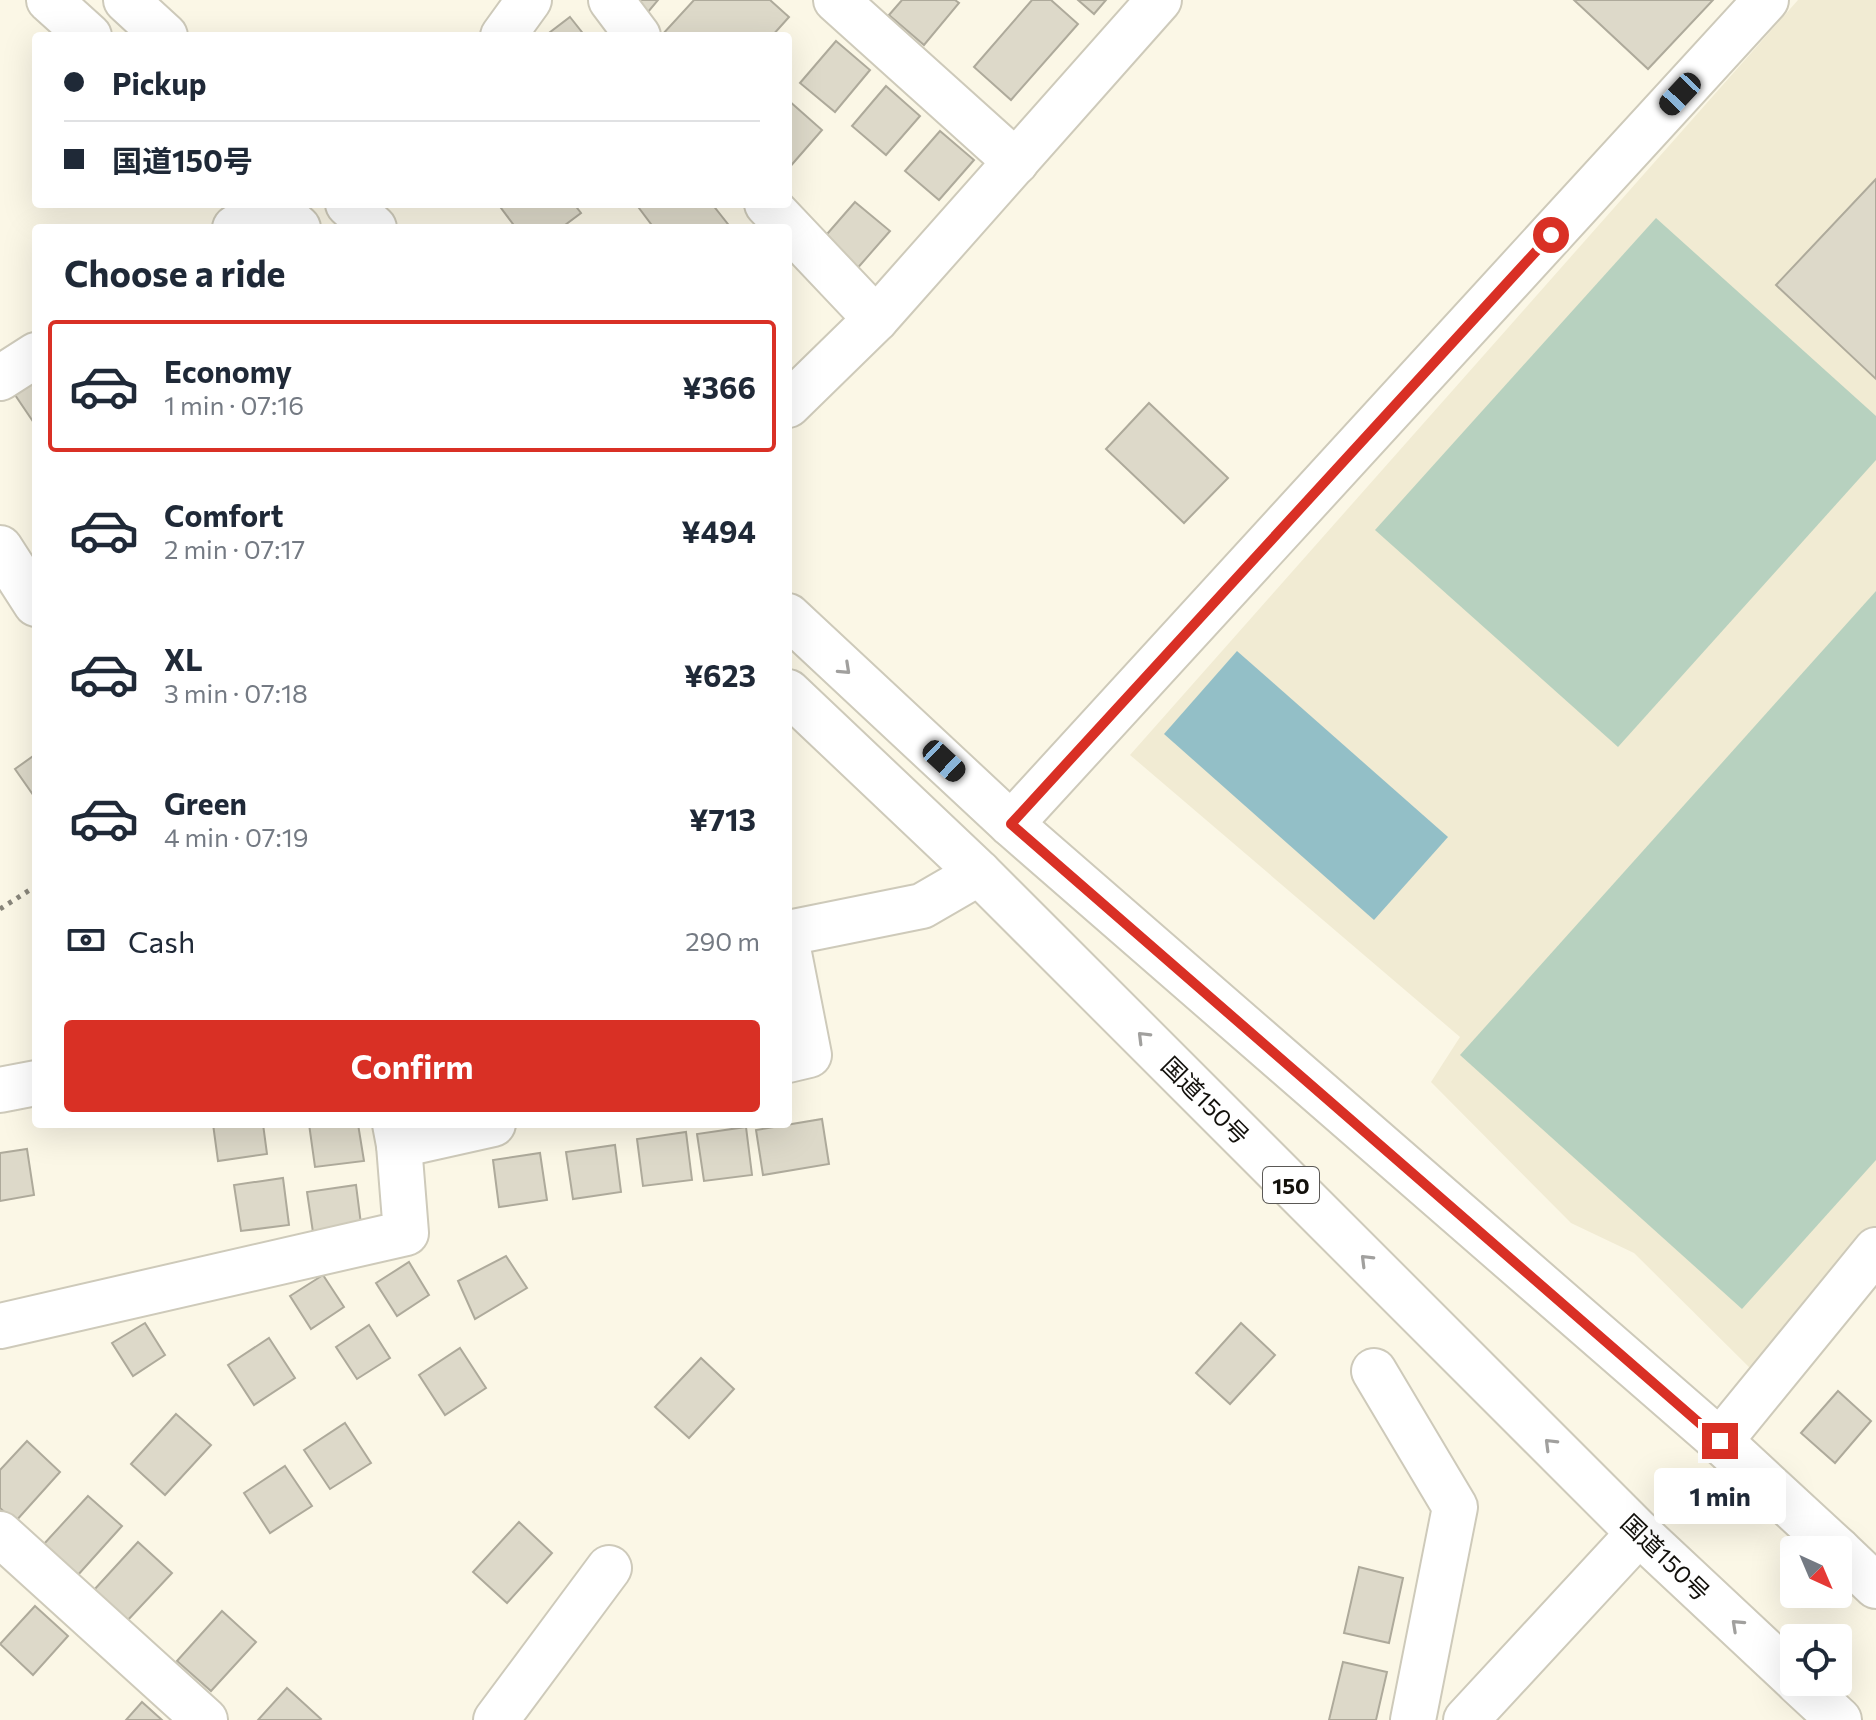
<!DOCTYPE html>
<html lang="en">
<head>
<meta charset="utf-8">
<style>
  :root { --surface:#fff; --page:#f6f6f7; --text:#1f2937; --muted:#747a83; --line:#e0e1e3; --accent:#d93025 }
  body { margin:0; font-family:Commissioner,"Noto Sans JP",sans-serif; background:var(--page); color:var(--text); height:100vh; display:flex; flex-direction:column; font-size:30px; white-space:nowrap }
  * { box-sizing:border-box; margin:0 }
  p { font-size:26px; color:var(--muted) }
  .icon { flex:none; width:44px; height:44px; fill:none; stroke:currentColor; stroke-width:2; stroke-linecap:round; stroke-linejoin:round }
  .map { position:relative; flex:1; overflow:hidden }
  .side { position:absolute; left:32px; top:224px; width:760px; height:904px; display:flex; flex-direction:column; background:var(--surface); border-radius:8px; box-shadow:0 8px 32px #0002 }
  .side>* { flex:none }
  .banner { position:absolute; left:32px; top:32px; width:760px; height:176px; border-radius:8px; box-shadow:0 8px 32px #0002; display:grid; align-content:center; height:176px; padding:0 32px; background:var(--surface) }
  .needle { width:52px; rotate:136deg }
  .tools { position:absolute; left:1780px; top:1536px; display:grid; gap:16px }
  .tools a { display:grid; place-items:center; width:72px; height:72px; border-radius:8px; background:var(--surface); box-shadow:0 8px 32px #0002; font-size:40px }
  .end { position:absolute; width:36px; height:36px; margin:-18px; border:10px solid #d93025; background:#fff; box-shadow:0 0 0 4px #fff }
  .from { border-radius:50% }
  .bubble { position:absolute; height:56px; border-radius:8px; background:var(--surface); box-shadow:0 8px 32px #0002; font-size:26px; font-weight:700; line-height:56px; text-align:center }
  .car { position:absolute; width:24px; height:48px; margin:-24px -12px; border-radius:10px; box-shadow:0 0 6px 2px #0007; background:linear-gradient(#222 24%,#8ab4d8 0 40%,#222 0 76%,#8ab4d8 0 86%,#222 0) }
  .banner b { display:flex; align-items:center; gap:28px; height:76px; font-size:30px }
  .banner b+b { border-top:2px solid var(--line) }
  .banner i { width:20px; height:20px; background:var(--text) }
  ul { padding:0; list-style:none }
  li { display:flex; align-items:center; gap:24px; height:132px; margin:0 16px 12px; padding:0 16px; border:4px solid transparent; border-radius:8px }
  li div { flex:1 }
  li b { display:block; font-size:30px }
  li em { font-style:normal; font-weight:700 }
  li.current { border-color:var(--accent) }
  li>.icon { width:72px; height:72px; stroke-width:1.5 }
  h2 { padding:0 32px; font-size:36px; line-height:96px }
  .pay { display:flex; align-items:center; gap:20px; height:88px; padding:0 32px; font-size:30px }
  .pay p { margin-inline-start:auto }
  .cta { display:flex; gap:16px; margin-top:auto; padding:16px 32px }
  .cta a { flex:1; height:92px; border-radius:8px; background:var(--accent); color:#fff; font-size:32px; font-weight:700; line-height:92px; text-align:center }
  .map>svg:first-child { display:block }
  .built { fill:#f1ebd3 }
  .green { fill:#b7d1bf }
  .water { fill:#93bfc7 }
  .building { fill:#ddd9c9; stroke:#aeaa9b; stroke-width:2 }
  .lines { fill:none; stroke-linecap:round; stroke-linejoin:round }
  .minor-casing { stroke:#cecaba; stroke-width:48 }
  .highway-casing { stroke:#cecaba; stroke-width:48 }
  .path { stroke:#89867b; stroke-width:5; stroke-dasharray:4 6; stroke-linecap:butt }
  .minor { stroke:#fff; stroke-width:44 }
  .highway { stroke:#fff; stroke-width:44 }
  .oneway { stroke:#a1a09e }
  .route { stroke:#d93025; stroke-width:10 }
  .labels { text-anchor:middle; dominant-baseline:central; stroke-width:6; stroke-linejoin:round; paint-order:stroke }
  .shield { fill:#fff; stroke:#5a5855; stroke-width:2 }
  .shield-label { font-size:22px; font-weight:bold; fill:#13110c }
  .street-label { font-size:24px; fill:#13110c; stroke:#fff }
</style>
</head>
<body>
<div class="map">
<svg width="1876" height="1720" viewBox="0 0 1876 1720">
  <rect width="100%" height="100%" fill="#fbf7e6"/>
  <path class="built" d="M1798,0H1876V1237L1755,1373L1634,1253L1571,1223L1431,1082L1460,1037L1130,755Z"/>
  <g class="green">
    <path d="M1656,218L1876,416V460L1618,747L1375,530Z"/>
    <path d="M1876,591V1160L1742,1309L1460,1055Z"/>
  </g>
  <path class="water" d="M1237,651L1448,837L1374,920L1164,734Z"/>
  <g class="building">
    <path d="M635,0H658L648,12Z"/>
    <path d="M694,0H770L789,17L772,36H661Z"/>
    <path d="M902,0H955L959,3L924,45L889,15Z"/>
    <path d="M1032,0H1051L1078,24L1011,100L974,67Z"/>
    <path d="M1078,0H1106L1094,14Z"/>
    <path d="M1574,0H1713L1648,69Z"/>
    <path d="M570,17L585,36H545Z"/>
    <path d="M836,41L870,70L835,112L800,83Z"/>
    <path d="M886,86L920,116L886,155L852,126Z"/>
    <path d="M788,100L822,130L788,169Z"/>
    <path d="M940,131L974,160L939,200L905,171Z"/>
    <path d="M1876,179V379L1776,285Z"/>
    <path d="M855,202L890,231L855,271L821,241Z"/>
    <path d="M498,204H574L581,213L561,228H516Z"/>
    <path d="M636,204H712L731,228H654Z"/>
    <path d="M36,367V421L34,423L9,386Z"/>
    <path d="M1149,403L1228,478L1184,523L1106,449Z"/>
    <path d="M36,754V799L15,769Z"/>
    <path d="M822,1119L829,1164L763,1175L756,1130Z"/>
    <path d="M213,1124H263L267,1154L218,1161Z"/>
    <path d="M309,1124H358L364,1161L315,1167Z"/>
    <path d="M746,1127L752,1175L704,1181L697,1134Z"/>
    <path d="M686,1132L692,1180L643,1186L637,1139Z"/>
    <path d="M615,1145L621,1192L573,1199L566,1152Z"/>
    <path d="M27,1149L34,1195L0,1201V1153Z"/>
    <path d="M540,1153L547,1200L499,1207L493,1160Z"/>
    <path d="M283,1178L289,1225L241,1231L234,1185Z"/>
    <path d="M356,1185L362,1232L314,1239L307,1192Z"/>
    <path d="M506,1256L527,1288L475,1319L458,1281Z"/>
    <path d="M409,1262L429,1295L397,1316L376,1283Z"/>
    <path d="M323,1275L344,1307L311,1329L290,1296Z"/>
    <path d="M145,1323L165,1355L133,1376L112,1343Z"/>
    <path d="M1241,1323L1275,1355L1230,1404L1196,1373Z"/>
    <path d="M369,1325L390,1358L357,1379L336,1347Z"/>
    <path d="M269,1338L295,1378L254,1405L228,1365Z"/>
    <path d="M460,1348L486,1388L445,1415L419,1375Z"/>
    <path d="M701,1358L734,1389L689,1438L655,1407Z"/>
    <path d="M1838,1391L1871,1421L1835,1463L1801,1433Z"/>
    <path d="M176,1414L211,1445L165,1495L131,1464Z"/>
    <path d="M345,1423L371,1463L330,1489L304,1450Z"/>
    <path d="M27,1441L60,1472L15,1522L0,1508V1470Z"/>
    <path d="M285,1466L312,1506L270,1533L244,1493Z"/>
    <path d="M88,1496L122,1526L77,1576L43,1545Z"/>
    <path d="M519,1522L552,1553L507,1603L473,1572Z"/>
    <path d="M138,1542L172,1573L126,1622L93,1591Z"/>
    <path d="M1359,1567L1403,1578L1389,1643L1344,1633Z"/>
    <path d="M35,1606L68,1636L33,1675L0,1644Z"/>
    <path d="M222,1611L256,1642L211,1691L177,1661Z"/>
    <path d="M1343,1662L1387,1672L1376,1720H1329Z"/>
    <path d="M287,1688L321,1719L320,1720H258Z"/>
    <path d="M142,1702L162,1720H126Z"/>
  </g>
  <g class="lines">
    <defs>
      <g id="minor">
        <path d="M611,0L638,36"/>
        <path d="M836,0L1016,162"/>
        <path d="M503,36L529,0"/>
        <path d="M767,204L876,319"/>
        <path d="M235,228L272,205"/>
        <path d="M0,378L36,355"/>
        <path d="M788,405L876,319L1159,0"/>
        <path d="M0,548L36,604"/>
        <path d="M1011,824L1766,0"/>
        <path d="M788,933L922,906L979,873"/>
        <path d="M788,948L809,1055L788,1060"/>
        <path d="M0,1090L36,1083"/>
        <path d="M399,1145L493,1124"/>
        <path d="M0,1326L406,1233L399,1145L395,1124"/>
        <path d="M1374,1371L1455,1507L1413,1720"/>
        <path d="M1720,1441L1876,1250"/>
        <path d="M0,1534L205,1720"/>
        <path d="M496,1720L609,1568"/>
        <path d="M1466,1720L1639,1533"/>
      </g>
      <g id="highway">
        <path d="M49,0L89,36"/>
        <path d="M126,0L165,36"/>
        <path d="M271,204L298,228"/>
        <path d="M348,204L374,228"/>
        <path d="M788,616L1011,824L1720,1441L1838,1550"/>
        <path d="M788,692L979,873L1639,1533L1794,1678"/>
        <path d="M1838,1550L1876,1586"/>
        <path d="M1798,1682L1839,1720"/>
      </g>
    </defs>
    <use href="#minor" class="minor-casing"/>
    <use href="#highway" class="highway-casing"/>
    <path class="path" d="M0,909L36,886"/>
    <use href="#minor" class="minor"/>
    <use href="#highway" class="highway"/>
  </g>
  <defs><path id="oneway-chevron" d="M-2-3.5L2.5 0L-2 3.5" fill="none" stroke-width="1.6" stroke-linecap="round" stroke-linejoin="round" transform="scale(2)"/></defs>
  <g class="oneway">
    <use href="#oneway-chevron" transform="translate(845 669) rotate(43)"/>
    <use href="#oneway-chevron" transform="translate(1143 1037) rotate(-135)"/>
    <use href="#oneway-chevron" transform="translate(1366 1260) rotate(-135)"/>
    <use href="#oneway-chevron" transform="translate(1550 1444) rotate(-135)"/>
    <use href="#oneway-chevron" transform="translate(1737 1625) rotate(-137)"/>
  </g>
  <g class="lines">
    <path class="route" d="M1551,235L1011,824L1720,1441"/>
  </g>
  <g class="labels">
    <rect class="shield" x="1263" y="1167" width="56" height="36" rx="6"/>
    <g class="shield-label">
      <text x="1291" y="1185">150</text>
    </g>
    <g class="street-label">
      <text transform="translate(1206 1100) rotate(45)">国道150号</text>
      <text transform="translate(1666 1557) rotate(44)">国道150号</text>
    </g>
  </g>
</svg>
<div class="tools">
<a><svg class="needle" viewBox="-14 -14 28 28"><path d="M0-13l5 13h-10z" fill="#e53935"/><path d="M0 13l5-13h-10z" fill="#747a83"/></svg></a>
<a><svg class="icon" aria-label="locate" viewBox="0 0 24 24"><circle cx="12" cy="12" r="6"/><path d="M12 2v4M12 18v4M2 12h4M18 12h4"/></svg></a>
</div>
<i class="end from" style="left:1551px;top:235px"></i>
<i class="end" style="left:1720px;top:1441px"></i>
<div class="bubble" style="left:1654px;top:1468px;width:132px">1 min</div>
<i class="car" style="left:1680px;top:94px;rotate:223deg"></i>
<i class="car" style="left:944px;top:761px;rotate:133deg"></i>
<div class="banner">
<b><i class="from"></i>Pickup</b>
<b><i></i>国道150号</b>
</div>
<section class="side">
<h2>Choose a ride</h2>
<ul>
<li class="current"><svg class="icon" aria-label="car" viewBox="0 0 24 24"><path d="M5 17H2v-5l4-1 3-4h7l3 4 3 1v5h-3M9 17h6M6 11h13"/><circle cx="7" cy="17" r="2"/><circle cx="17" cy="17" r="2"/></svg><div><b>Economy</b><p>1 min · 07:16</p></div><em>¥366</em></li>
<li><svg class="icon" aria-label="car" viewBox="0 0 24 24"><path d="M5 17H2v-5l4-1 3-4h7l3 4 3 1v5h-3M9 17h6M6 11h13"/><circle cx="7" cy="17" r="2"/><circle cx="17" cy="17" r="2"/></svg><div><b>Comfort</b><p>2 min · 07:17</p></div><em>¥494</em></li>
<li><svg class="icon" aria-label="car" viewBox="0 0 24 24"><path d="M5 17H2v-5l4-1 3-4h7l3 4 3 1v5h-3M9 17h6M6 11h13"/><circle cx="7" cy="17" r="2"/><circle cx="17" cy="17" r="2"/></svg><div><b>XL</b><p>3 min · 07:18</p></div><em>¥623</em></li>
<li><svg class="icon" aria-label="car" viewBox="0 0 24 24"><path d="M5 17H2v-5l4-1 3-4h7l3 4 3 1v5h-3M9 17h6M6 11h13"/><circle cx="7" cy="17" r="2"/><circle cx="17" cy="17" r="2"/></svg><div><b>Green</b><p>4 min · 07:19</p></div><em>¥713</em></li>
</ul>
<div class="pay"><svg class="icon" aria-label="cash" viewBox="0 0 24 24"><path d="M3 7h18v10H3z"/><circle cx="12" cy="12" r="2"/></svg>Cash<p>290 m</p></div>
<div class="cta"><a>Confirm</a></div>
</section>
</div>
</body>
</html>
